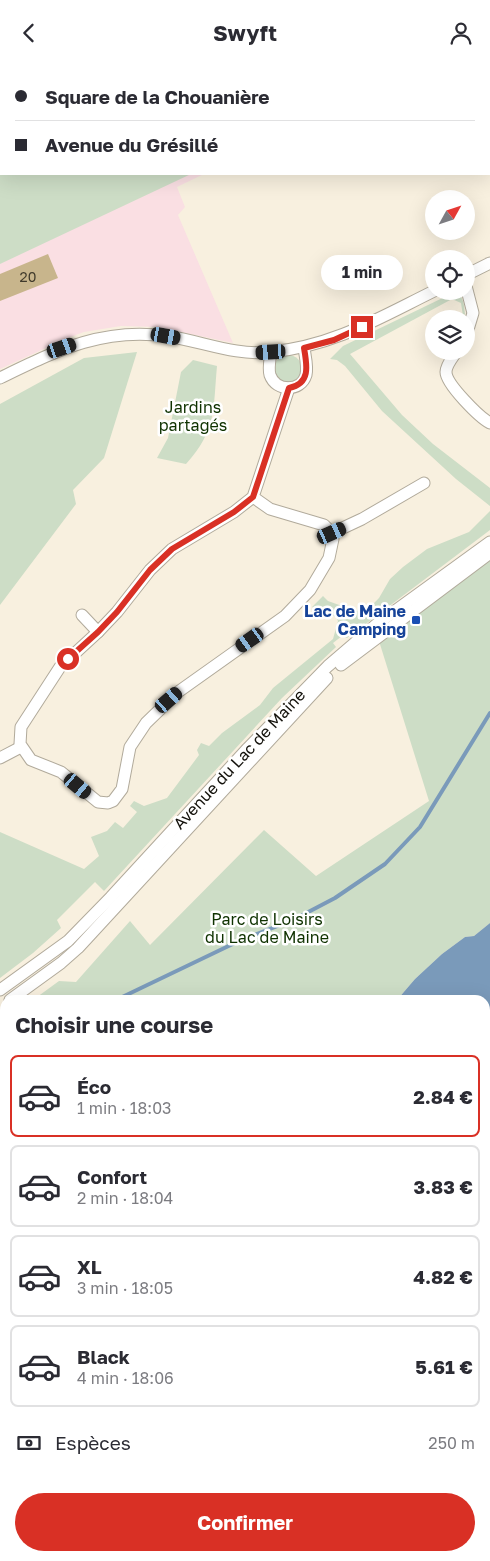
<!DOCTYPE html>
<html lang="fr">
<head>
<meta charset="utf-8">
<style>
  :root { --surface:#fff; --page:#f2f2f3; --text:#2b2b33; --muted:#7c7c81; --line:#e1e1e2; --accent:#d93025 }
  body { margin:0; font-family:"Golos Text",sans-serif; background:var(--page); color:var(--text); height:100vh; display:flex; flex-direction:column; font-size:19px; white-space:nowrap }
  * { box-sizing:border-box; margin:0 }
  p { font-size:16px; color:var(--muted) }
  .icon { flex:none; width:28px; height:28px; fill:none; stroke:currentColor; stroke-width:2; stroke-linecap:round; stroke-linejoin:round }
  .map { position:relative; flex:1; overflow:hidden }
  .panel { position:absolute; left:0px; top:930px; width:490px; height:566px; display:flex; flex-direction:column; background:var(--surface); border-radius:15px 15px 0 0; box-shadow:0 5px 20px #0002 }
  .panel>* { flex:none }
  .banner { position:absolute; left:0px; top:0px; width:490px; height:110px; box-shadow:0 5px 20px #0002; display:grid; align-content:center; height:110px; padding:0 15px; background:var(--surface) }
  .needle { width:32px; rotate:50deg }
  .tools { position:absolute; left:425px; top:125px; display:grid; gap:10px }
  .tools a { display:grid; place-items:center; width:50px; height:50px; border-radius:50%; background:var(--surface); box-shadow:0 5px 20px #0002; font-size:25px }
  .end { position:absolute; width:22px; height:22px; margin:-11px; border:6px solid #d93025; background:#fff; box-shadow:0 0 0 2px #fff }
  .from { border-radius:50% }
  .bubble { position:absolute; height:35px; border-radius:18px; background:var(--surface); box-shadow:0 5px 20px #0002; font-size:16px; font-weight:700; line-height:35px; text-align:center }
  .car { position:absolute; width:15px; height:30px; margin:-15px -8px; border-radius:6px; box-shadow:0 0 4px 1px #0007; background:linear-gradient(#222 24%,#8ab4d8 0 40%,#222 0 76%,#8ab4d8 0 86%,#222 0) }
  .banner b { display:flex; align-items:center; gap:18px; height:48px; font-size:19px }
  .banner b+b { border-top:1px solid var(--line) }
  .banner i { width:12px; height:12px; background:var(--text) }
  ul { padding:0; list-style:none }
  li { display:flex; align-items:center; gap:15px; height:82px; margin:0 10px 8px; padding:0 5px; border:2px solid var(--line); border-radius:8px }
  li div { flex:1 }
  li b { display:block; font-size:19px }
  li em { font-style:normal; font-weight:700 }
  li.current { border-color:var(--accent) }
  li>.icon { width:45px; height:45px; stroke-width:1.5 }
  h2 { padding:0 15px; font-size:22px; line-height:60px }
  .pay { display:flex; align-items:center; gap:12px; height:55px; padding:0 15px; font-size:19px }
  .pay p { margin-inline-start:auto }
  .cta { display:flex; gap:10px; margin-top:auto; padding:10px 15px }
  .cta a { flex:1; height:58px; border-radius:30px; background:var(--accent); color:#fff; font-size:20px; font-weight:700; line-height:58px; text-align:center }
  header { display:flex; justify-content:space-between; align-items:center; height:65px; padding:0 15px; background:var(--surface); font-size:22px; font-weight:700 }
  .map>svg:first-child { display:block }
  .commercial { fill:#fadfe3 }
  .green { fill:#cdddc6 }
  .water { fill:#7a9aba }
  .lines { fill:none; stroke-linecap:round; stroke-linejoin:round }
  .stream { stroke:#7a9aba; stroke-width:4 }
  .building { fill:#c8b58c }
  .minor-casing { stroke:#b1aa9b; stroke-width:13 }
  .minor { stroke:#fff; stroke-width:11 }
  .route { stroke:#d93025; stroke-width:6 }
  .transit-dot { fill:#1a4fb4; stroke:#fff; stroke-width:2 }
  .labels { text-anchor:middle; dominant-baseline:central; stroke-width:5; stroke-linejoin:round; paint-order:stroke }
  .number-label { font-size:14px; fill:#403a2b }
  .park-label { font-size:16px; fill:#0f3200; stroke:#fff }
  .transit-label { font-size:16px; font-weight:bold; fill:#164399; stroke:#fff; text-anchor:end }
  .street-label { font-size:16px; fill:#13110b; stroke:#fff }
</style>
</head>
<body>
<header><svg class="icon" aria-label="back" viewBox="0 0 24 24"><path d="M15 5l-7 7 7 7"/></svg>Swyft<svg class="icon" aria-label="person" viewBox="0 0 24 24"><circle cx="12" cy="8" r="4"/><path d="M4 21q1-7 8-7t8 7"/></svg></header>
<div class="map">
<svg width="490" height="1496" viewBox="0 0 490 1496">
  <rect width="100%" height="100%" fill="#f8f0df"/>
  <path class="commercial" d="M0,0L1,109H204L177,122L185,142L178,150L233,278L157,262L121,261L84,267L68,273L0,304Z"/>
  <g class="green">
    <path d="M0,0H235V1H1V109H191L0,199Z"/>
    <path d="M455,227C464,230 464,241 465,249L463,251L461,238L452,234L350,289L402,350L433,379L490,423V441L456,414L382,346L345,301L337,295L330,294L343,281Z"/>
    <path d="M137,287L104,393L73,425L76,439L0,540V339L84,293Z"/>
    <circle cx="288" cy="304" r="14"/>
    <path d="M193,295L217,301C213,343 217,365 186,399L157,393L168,373L181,307Z"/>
    <path d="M490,446V465L347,573L342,571L333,578L336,582L282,633L104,826L95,817L57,855L61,863L33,888L0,913V767L84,804L99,791L91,772L107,766L115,757L123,763L137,747L130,741L134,736L144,741L167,733L199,690L197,685L201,678L209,681L222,668L260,640L273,623L333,574L338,556L336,552L312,542L323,531L328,536L356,546L369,543L379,533L390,514L403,502L427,484L469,467Z"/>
    <path d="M490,495V858L474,871L465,872L442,889L415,914L397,935H33L59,916L76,917L130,856L150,880L264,765L316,811L429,736L379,576Z"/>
    <path d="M5,954V1484H0V957Z"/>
    <path d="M15,1491H358L359,1496H20Z"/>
  </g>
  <g class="water">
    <path d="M490,858V1472L485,1470V935H397L415,914L442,889L465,872L474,871Z"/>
    <path d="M485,1490L490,1491V1496H359L358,1491Z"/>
  </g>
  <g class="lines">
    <path class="stream" d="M116,935L239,876L293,855L335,833L385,799L420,762L490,648"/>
  </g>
  <path class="building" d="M48,189L58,213L0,236V209Z"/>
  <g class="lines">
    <defs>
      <g id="minor">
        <path d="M466,210L490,198"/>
        <path d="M466,221L473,248L466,271"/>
        <path d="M457,286C453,292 446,300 446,307C446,319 479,352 490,358"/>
        <path d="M271,287C270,295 268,303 270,310C276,327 301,327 306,310C308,301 305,291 304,283"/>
        <path d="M0,313C56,286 102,262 166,271C202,276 234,291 271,287C333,281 379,253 434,226"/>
        <path d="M253,432L234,447L172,484L150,505L117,547L98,567L60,602L21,662L20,679L31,695L61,707L98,737L108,738L113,736L122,724L130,682L146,658L178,627L285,551L310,525L329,493L333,474L332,468L324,460L270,444L253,432L289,323"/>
        <path d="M332,468L362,454L424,418"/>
        <path d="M82,550L98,567"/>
        <path d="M341,600L490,488"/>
        <path d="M0,693L21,682"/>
        <path d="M0,925L68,876L111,832L248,683L328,601L377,559L490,477"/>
        <path d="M10,935L61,898L78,883L327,613"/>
      </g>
    </defs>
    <use href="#minor" class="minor-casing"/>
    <use href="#minor" class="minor"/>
  </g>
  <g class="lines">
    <path class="route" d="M68,594L98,567L117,547L150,505L172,484L234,447L253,432L289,323C311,319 307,300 304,283L334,275L362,262"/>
  </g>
  <rect class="transit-dot" x="411" y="550" width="10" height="10" rx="2.5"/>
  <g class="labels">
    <g class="number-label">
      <text x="28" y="211">20</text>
    </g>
    <g class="park-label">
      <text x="193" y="342">Jardins<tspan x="193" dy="18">partagés</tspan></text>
      <text x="267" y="854">Parc de Loisirs<tspan x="267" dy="18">du Lac de Maine</tspan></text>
    </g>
    <g class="transit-label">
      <text x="406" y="546">Lac de Maine<tspan x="406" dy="18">Camping</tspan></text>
    </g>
    <g class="street-label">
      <text transform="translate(239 694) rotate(-47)">Avenue du Lac de Maine</text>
    </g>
  </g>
</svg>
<div class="tools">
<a><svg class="needle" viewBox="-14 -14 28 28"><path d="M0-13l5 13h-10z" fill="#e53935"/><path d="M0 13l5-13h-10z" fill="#7c7c81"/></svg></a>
<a><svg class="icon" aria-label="locate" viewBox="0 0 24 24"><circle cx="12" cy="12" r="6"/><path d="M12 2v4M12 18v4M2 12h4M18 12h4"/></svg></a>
<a><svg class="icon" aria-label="layers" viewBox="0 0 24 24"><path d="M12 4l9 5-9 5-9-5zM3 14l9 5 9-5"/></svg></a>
</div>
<i class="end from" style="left:68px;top:594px"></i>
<i class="end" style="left:362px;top:262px"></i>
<div class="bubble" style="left:321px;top:190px;width:82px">1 min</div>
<i class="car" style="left:166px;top:271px;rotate:100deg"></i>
<i class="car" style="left:62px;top:283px;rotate:71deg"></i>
<i class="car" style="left:271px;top:287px;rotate:267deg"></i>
<i class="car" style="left:332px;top:468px;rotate:66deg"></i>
<i class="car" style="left:250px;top:575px;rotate:235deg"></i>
<i class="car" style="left:169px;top:635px;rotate:49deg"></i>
<i class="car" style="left:78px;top:721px;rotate:130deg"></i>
<div class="banner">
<b><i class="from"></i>Square de la Chouanière</b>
<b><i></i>Avenue du Grésillé</b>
</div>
<section class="panel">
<h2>Choisir une course</h2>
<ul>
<li class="current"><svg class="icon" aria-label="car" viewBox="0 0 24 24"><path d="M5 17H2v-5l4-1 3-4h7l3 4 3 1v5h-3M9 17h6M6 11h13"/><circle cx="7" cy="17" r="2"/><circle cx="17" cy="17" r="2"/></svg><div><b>Éco</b><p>1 min · 18:03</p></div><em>2.84 €</em></li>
<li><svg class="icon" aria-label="car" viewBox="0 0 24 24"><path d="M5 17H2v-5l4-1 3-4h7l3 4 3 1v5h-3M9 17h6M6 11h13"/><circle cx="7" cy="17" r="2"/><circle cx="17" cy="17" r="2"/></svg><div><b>Confort</b><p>2 min · 18:04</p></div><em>3.83 €</em></li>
<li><svg class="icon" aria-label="car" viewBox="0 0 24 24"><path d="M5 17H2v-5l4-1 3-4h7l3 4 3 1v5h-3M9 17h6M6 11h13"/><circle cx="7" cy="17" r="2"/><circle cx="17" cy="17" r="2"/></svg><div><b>XL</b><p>3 min · 18:05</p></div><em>4.82 €</em></li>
<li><svg class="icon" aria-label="car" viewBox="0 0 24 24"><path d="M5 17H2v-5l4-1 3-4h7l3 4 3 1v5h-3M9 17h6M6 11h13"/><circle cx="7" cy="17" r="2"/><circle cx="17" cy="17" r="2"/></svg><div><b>Black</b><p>4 min · 18:06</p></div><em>5.61 €</em></li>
</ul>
<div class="pay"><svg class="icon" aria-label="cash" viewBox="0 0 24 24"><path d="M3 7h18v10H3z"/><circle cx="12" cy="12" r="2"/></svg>Espèces<p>250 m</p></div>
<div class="cta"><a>Confirmer</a></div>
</section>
</div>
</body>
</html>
